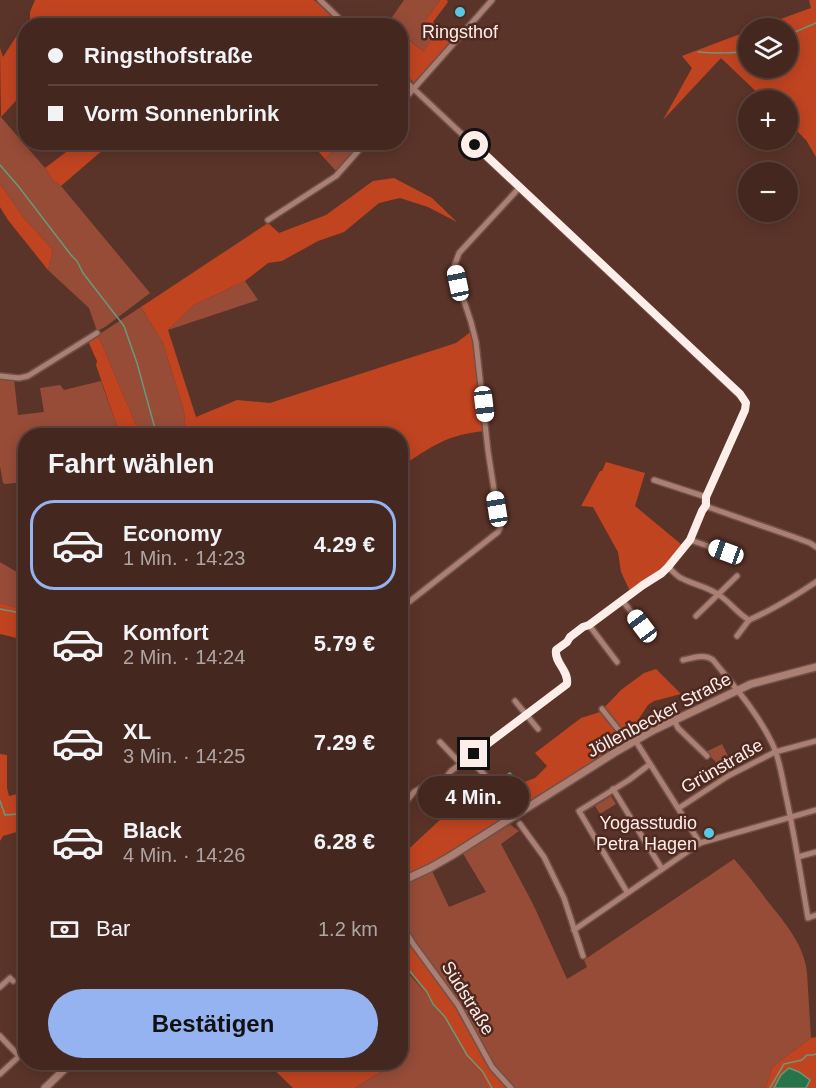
<!DOCTYPE html>
<html lang="de">
<head>
<meta charset="utf-8">
<style>
  :root { --surface:#44271f; --page:#4e332c; --text:#f1f3f6; --muted:#afa5a4; --line:#5c443d; --accent:#95b2f1 }
  body { margin:0; font-family:Helvetica,sans-serif; background:var(--page); color:var(--text); height:100vh; display:flex; flex-direction:column; font-size:22px; white-space:nowrap }
  * { box-sizing:border-box; margin:0 }
  p { font-size:20px; color:var(--muted) }
  .icon { flex:none; width:33px; height:33px; fill:none; stroke:currentColor; stroke-width:2; stroke-linecap:round; stroke-linejoin:round }
  .map { position:relative; flex:1; overflow:hidden }
  .side { position:absolute; left:18px; top:428px; width:390px; height:642px; display:flex; flex-direction:column; background:var(--surface); border-radius:24px; box-shadow:0 3px 15px #0003,0 0 0 2px var(--line) }
  .side>* { flex:none }
  .hud { position:absolute; left:18px; top:18px; width:390px; height:132px; border-radius:24px; box-shadow:0 3px 15px #0003,0 0 0 2px var(--line); display:grid; align-content:center; height:132px; padding:0 30px; background:var(--surface) }
  .buttons { position:absolute; left:738px; top:18px; display:grid; gap:12px }
  .buttons a { display:grid; place-items:center; width:60px; height:60px; border-radius:50%; background:var(--surface); box-shadow:0 3px 15px #0003,0 0 0 2px var(--line); font-size:30px }
  .end { position:absolute; width:27px; height:27px; margin:-14px; border:8px solid #feeeea; background:#111; box-shadow:0 0 0 3px #111 }
  .from { border-radius:50% }
  .bubble { position:absolute; height:42px; border-radius:21px; background:var(--surface); box-shadow:0 3px 15px #0003,0 0 0 2px var(--line); font-size:20px; font-weight:800; line-height:42px; text-align:center }
  .car { position:absolute; width:18px; height:36px; margin:-18px -9px; border-radius:8px; box-shadow:0 0 4px 2px #0007; background:linear-gradient(#fff 24%,#345 0 40%,#fff 0 76%,#345 0 86%,#fff 0) }
  .hud b { display:flex; align-items:center; gap:21px; height:57px; font-size:22px }
  .hud b+b { border-top:2px solid var(--line) }
  .hud i { width:15px; height:15px; background:var(--text) }
  ul { padding:0; list-style:none }
  li { display:flex; align-items:center; gap:18px; height:90px; margin:0 12px 9px; padding:0 18px; border:3px solid transparent; border-radius:24px }
  li div { flex:1 }
  li b { display:block; font-size:22px }
  li em { font-style:normal; font-weight:800 }
  li.active { border-color:var(--accent) }
  li>.icon { width:54px; height:54px; stroke-width:1.5 }
  h2 { padding:0 30px; font-size:27px; line-height:72px }
  .pay { display:flex; align-items:center; gap:15px; height:66px; padding:0 30px; font-size:22px }
  .pay p { margin-inline-start:auto }
  .action { display:flex; gap:12px; margin-top:auto; padding:12px 30px }
  .action a { flex:1; height:69px; border-radius:36px; background:var(--accent); color:#111; font-size:24px; font-weight:800; line-height:69px; text-align:center }
  .map>svg:first-child { display:block }
  .green { fill:#974c38 }
  .forest { fill:#c14421 }
  .water { fill:#28744a; stroke:#68997a; stroke-width:1.5 }
  .lines { fill:none; stroke-linecap:round; stroke-linejoin:round }
  .stream { stroke:#68997a; stroke-width:1.5 }
  .street-casing { stroke:#705149; stroke-width:8 }
  .secondary-casing { stroke:#705149; stroke-width:10 }
  .street { stroke:#ac7f73; stroke-width:5 }
  .secondary { stroke:#ac7f73; stroke-width:7 }
  .route { stroke:#feeeea; stroke-width:8 }
  .poi-dot { fill:#58c9e3; stroke:#4f291f; stroke-width:2 }
  .labels { text-anchor:middle; dominant-baseline:central; stroke-width:5; stroke-linejoin:round; paint-order:stroke }
  .poi-label { font-size:18px; fill:#feeeea; stroke:#4f291f }
  .street-label { font-size:18px; fill:#feeeea; stroke:#4f291f }
</style>
</head>
<body>
<div class="map">
<svg width="816" height="1088" viewBox="0 0 816 1088">
  <rect width="100%" height="100%" fill="#5b3429"/>
  <g class="green">
    <path d="M404,0H440L422,26L434,36L423,51L401,33L400,26L391,25L388,23Z"/>
    <path d="M0,116L45,168L53,180L61,186L150,293L105,327L97,331L89,308L48,270L53,250L23,217L0,184Z"/>
    <path d="M340,143H363L337,172L325,159Z"/>
    <path d="M245,281L258,300L168,330L194,305Z"/>
    <path d="M141,307L163,343L184,411L186,435H138L136,425L98,335Z"/>
    <path d="M0,378L14,379L18,415L44,412L40,388L60,385L64,390L101,381L120,435H26L25,482L5,484L3,483L0,466Z"/>
    <path d="M0,562L25,577V610L0,603Z"/>
    <path d="M722,744L735,770L723,776L717,763L706,752Z"/>
    <path d="M611,796L616,804L600,814L595,806Z"/>
    <path d="M508,823L519,831L501,844L533,904L567,979L587,967L584,960L734,859C746,873 758,888 769,903C786,924 804,945 807,973L811,1038L772,1067L766,1088H515L495,1066L401,921L400,886L432,871L449,907L486,892L462,852Z"/>
    <path d="M401,959L410,975L424,991L450,1027L466,1057L481,1072L488,1088H355L397,1062H400L401,1060L407,1056L401,1039Z"/>
  </g>
  <g class="forest">
    <path d="M35,0H314L342,25L26,26L25,91L1,117L0,48L3,57L21,29L30,19V12Z"/>
    <path d="M440,0H447L448,2L433,22L454,40L414,83L401,70L400,33L423,51L434,36L422,26Z"/>
    <path d="M809,0H816V157L806,140L788,122V100H765L721,58L663,120L692,68L682,56L748,31V68H788V28H756L811,8Z"/>
    <path d="M78,143H111L61,186L53,180L45,168Z"/>
    <path d="M311,143H340L325,159Z"/>
    <path d="M394,178L432,198L457,222L428,207L400,198L379,203L344,232L318,241L282,261L268,263L245,281L194,305L168,330L196,417L237,400L270,403L456,343L472,331L475,342L485,431C446,435 432,446 401,467L400,435H186L184,411L163,343L141,307L268,223L279,233L326,215L373,181Z"/>
    <path d="M0,184L23,217L53,250L48,270L8,220L0,207Z"/>
    <path d="M98,335L136,425L138,435H120L96,365L97,361L88,341Z"/>
    <path d="M606,462L645,473L635,506L682,545L659,572L630,591L621,572L618,552L593,507L581,506L600,471H602Z"/>
    <path d="M0,603L25,610V640L0,634Z"/>
    <path d="M656,669L681,694L654,701L648,705L628,735V739C583,769 538,797 492,825C462,844 433,864 401,878L400,857L457,804L480,798L535,778L547,766L535,753L581,718L600,712L621,690L644,673Z"/>
    <path d="M0,754L7,755V788L9,796L21,793L17,823H26L25,831H20L3,836L0,841Z"/>
    <path d="M400,929L412,947L449,994L490,1067L509,1088H488L481,1072L466,1057L450,1027L424,991L402,963L401,959Z"/>
    <path d="M816,1037V1088H806L810,1080L799,1072L789,1068L781,1075L774,1088H766L772,1067L811,1038Z"/>
    <path d="M266,1062H397L355,1088H293Z"/>
  </g>
  <g class="water">
    <path d="M510,773L519,784L480,798L473,792Z"/>
    <path d="M25,792V823H17L21,793Z"/>
    <path d="M789,1068L799,1072L810,1080L806,1088H774L781,1075Z"/>
  </g>
  <g class="lines">
    <g class="stream">
      <path d="M788,35L816,23"/>
      <path d="M698,52C709,53 739,54 748,50"/>
      <path d="M0,165L19,187L71,255L77,261L83,273L124,326L137,363L154,425L155,435"/>
      <path d="M0,609L26,614"/>
      <path d="M0,801L5,815L18,814"/>
      <path d="M400,955L408,969L427,992L433,1004L445,1017L467,1055L483,1072L492,1088"/>
      <path d="M770,1088L784,1064L802,1060L807,1055H813L816,1054"/>
    </g>
    <defs>
      <g id="street">
        <path d="M320,0L347,26"/>
        <path d="M400,76L744,399L745,403V410L706,497L705,502L708,507L794,537L810,543L816,547"/>
        <path d="M400,104L492,0"/>
        <path d="M268,220L336,176L366,142"/>
        <path d="M0,376L19,378L28,376L97,333"/>
        <path d="M654,480L706,497"/>
        <path d="M690,540L726,552"/>
        <path d="M668,567C673,571 677,577 683,579C695,585 708,587 719,595C730,602 738,614 749,620C772,610 795,596 816,582"/>
        <path d="M622,600L642,626"/>
        <path d="M400,609L498,532L500,528L488,451L476,342L471,322L458,283L454,267L459,253L520,187"/>
        <path d="M696,616L737,576"/>
        <path d="M589,625L617,662"/>
        <path d="M737,636L749,620"/>
        <path d="M683,660C693,658 704,653 713,660C734,686 757,712 772,743C780,759 782,778 786,796C795,837 801,878 808,918L816,915"/>
        <path d="M515,701L538,729"/>
        <path d="M602,709L629,743"/>
        <path d="M674,720L678,728L707,756"/>
        <path d="M635,740L700,843"/>
        <path d="M440,742L461,764"/>
        <path d="M469,758L490,781"/>
        <path d="M613,789L662,869"/>
        <path d="M679,808L728,776L775,752L816,741"/>
        <path d="M400,809L414,792L421,788L432,786L444,780L451,771L567,684C570,670 555,663 556,650L567,642L570,637L583,627L589,625L643,585L662,573L668,567L690,540L702,511L706,505"/>
        <path d="M520,824L544,857L564,898L583,956"/>
        <path d="M798,857L816,852"/>
        <path d="M627,892L579,811L629,780L650,764"/>
        <path d="M400,923L414,945L458,1005L492,1067L511,1088"/>
        <path d="M574,930L700,843L816,810"/>
        <path d="M0,987L10,978L13,981"/>
        <path d="M0,1036L19,1056"/>
        <path d="M0,1074L26,1050"/>
      </g>
      <g id="secondary">
        <path d="M400,882L430,868L451,856L614,753L654,730L751,684L816,667"/>
        <path d="M45,1088L72,1062"/>
      </g>
    </defs>
    <use href="#street" class="street-casing"/>
    <use href="#secondary" class="secondary-casing"/>
    <use href="#street" class="street"/>
    <use href="#secondary" class="secondary"/>
  </g>
  <g class="lines">
    <path class="route" d="M474,754L567,684C569,670 554,663 556,650L567,642L570,637L583,627L589,625L643,585L662,573L668,567L690,540L702,511L706,505V497L745,410L746,403L740,394L475,145"/>
  </g>
  <g class="poi-dot">
    <circle cx="460" cy="12" r="6"/>
    <circle cx="709" cy="833" r="6"/>
  </g>
  <g class="labels">
    <g class="poi-label">
      <text x="460" y="32">Ringsthof</text>
      <text x="697" y="823" text-anchor="end">Yogasstudio<tspan x="697" dy="21">Petra Hagen</tspan></text>
    </g>
    <g class="street-label">
      <text transform="translate(659 715) rotate(-28)">Jöllenbecker Straße</text>
      <text transform="translate(722 766) rotate(-30)">Grünstraße</text>
      <text transform="translate(468 998) rotate(58)">Südstraße</text>
    </g>
  </g>
</svg>
<div class="buttons">
<a><svg class="icon" aria-label="layers" viewBox="0 0 24 24"><path d="M12 4l9 5-9 5-9-5zM3 14l9 5 9-5"/></svg></a>
<a>+</a>
<a>−</a>
</div>
<i class="end from" style="left:475px;top:145px"></i>
<i class="end" style="left:474px;top:754px"></i>
<div class="bubble" style="left:418px;top:776px;width:111px">4 Min.</div>
<i class="car" style="left:458px;top:283px;rotate:348deg"></i>
<i class="car" style="left:484px;top:404px;rotate:173deg"></i>
<i class="car" style="left:497px;top:509px;rotate:351deg"></i>
<i class="car" style="left:726px;top:552px;rotate:290deg"></i>
<i class="car" style="left:642px;top:626px;rotate:323deg"></i>
<div class="hud">
<b><i class="from"></i>Ringsthofstraße</b>
<b><i></i>Vorm Sonnenbrink</b>
</div>
<section class="side">
<h2>Fahrt wählen</h2>
<ul>
<li class="active"><svg class="icon" aria-label="car" viewBox="0 0 24 24"><path d="M5 17H2v-5l4-1 3-4h7l3 4 3 1v5h-3M9 17h6M6 11h13"/><circle cx="7" cy="17" r="2"/><circle cx="17" cy="17" r="2"/></svg><div><b>Economy</b><p>1 Min. · 14:23</p></div><em>4.29 €</em></li>
<li><svg class="icon" aria-label="car" viewBox="0 0 24 24"><path d="M5 17H2v-5l4-1 3-4h7l3 4 3 1v5h-3M9 17h6M6 11h13"/><circle cx="7" cy="17" r="2"/><circle cx="17" cy="17" r="2"/></svg><div><b>Komfort</b><p>2 Min. · 14:24</p></div><em>5.79 €</em></li>
<li><svg class="icon" aria-label="car" viewBox="0 0 24 24"><path d="M5 17H2v-5l4-1 3-4h7l3 4 3 1v5h-3M9 17h6M6 11h13"/><circle cx="7" cy="17" r="2"/><circle cx="17" cy="17" r="2"/></svg><div><b>XL</b><p>3 Min. · 14:25</p></div><em>7.29 €</em></li>
<li><svg class="icon" aria-label="car" viewBox="0 0 24 24"><path d="M5 17H2v-5l4-1 3-4h7l3 4 3 1v5h-3M9 17h6M6 11h13"/><circle cx="7" cy="17" r="2"/><circle cx="17" cy="17" r="2"/></svg><div><b>Black</b><p>4 Min. · 14:26</p></div><em>6.28 €</em></li>
</ul>
<div class="pay"><svg class="icon" aria-label="cash" viewBox="0 0 24 24"><path d="M3 7h18v10H3z"/><circle cx="12" cy="12" r="2"/></svg>Bar<p>1.2 km</p></div>
<div class="action"><a>Bestätigen</a></div>
</section>
</div>
</body>
</html>
